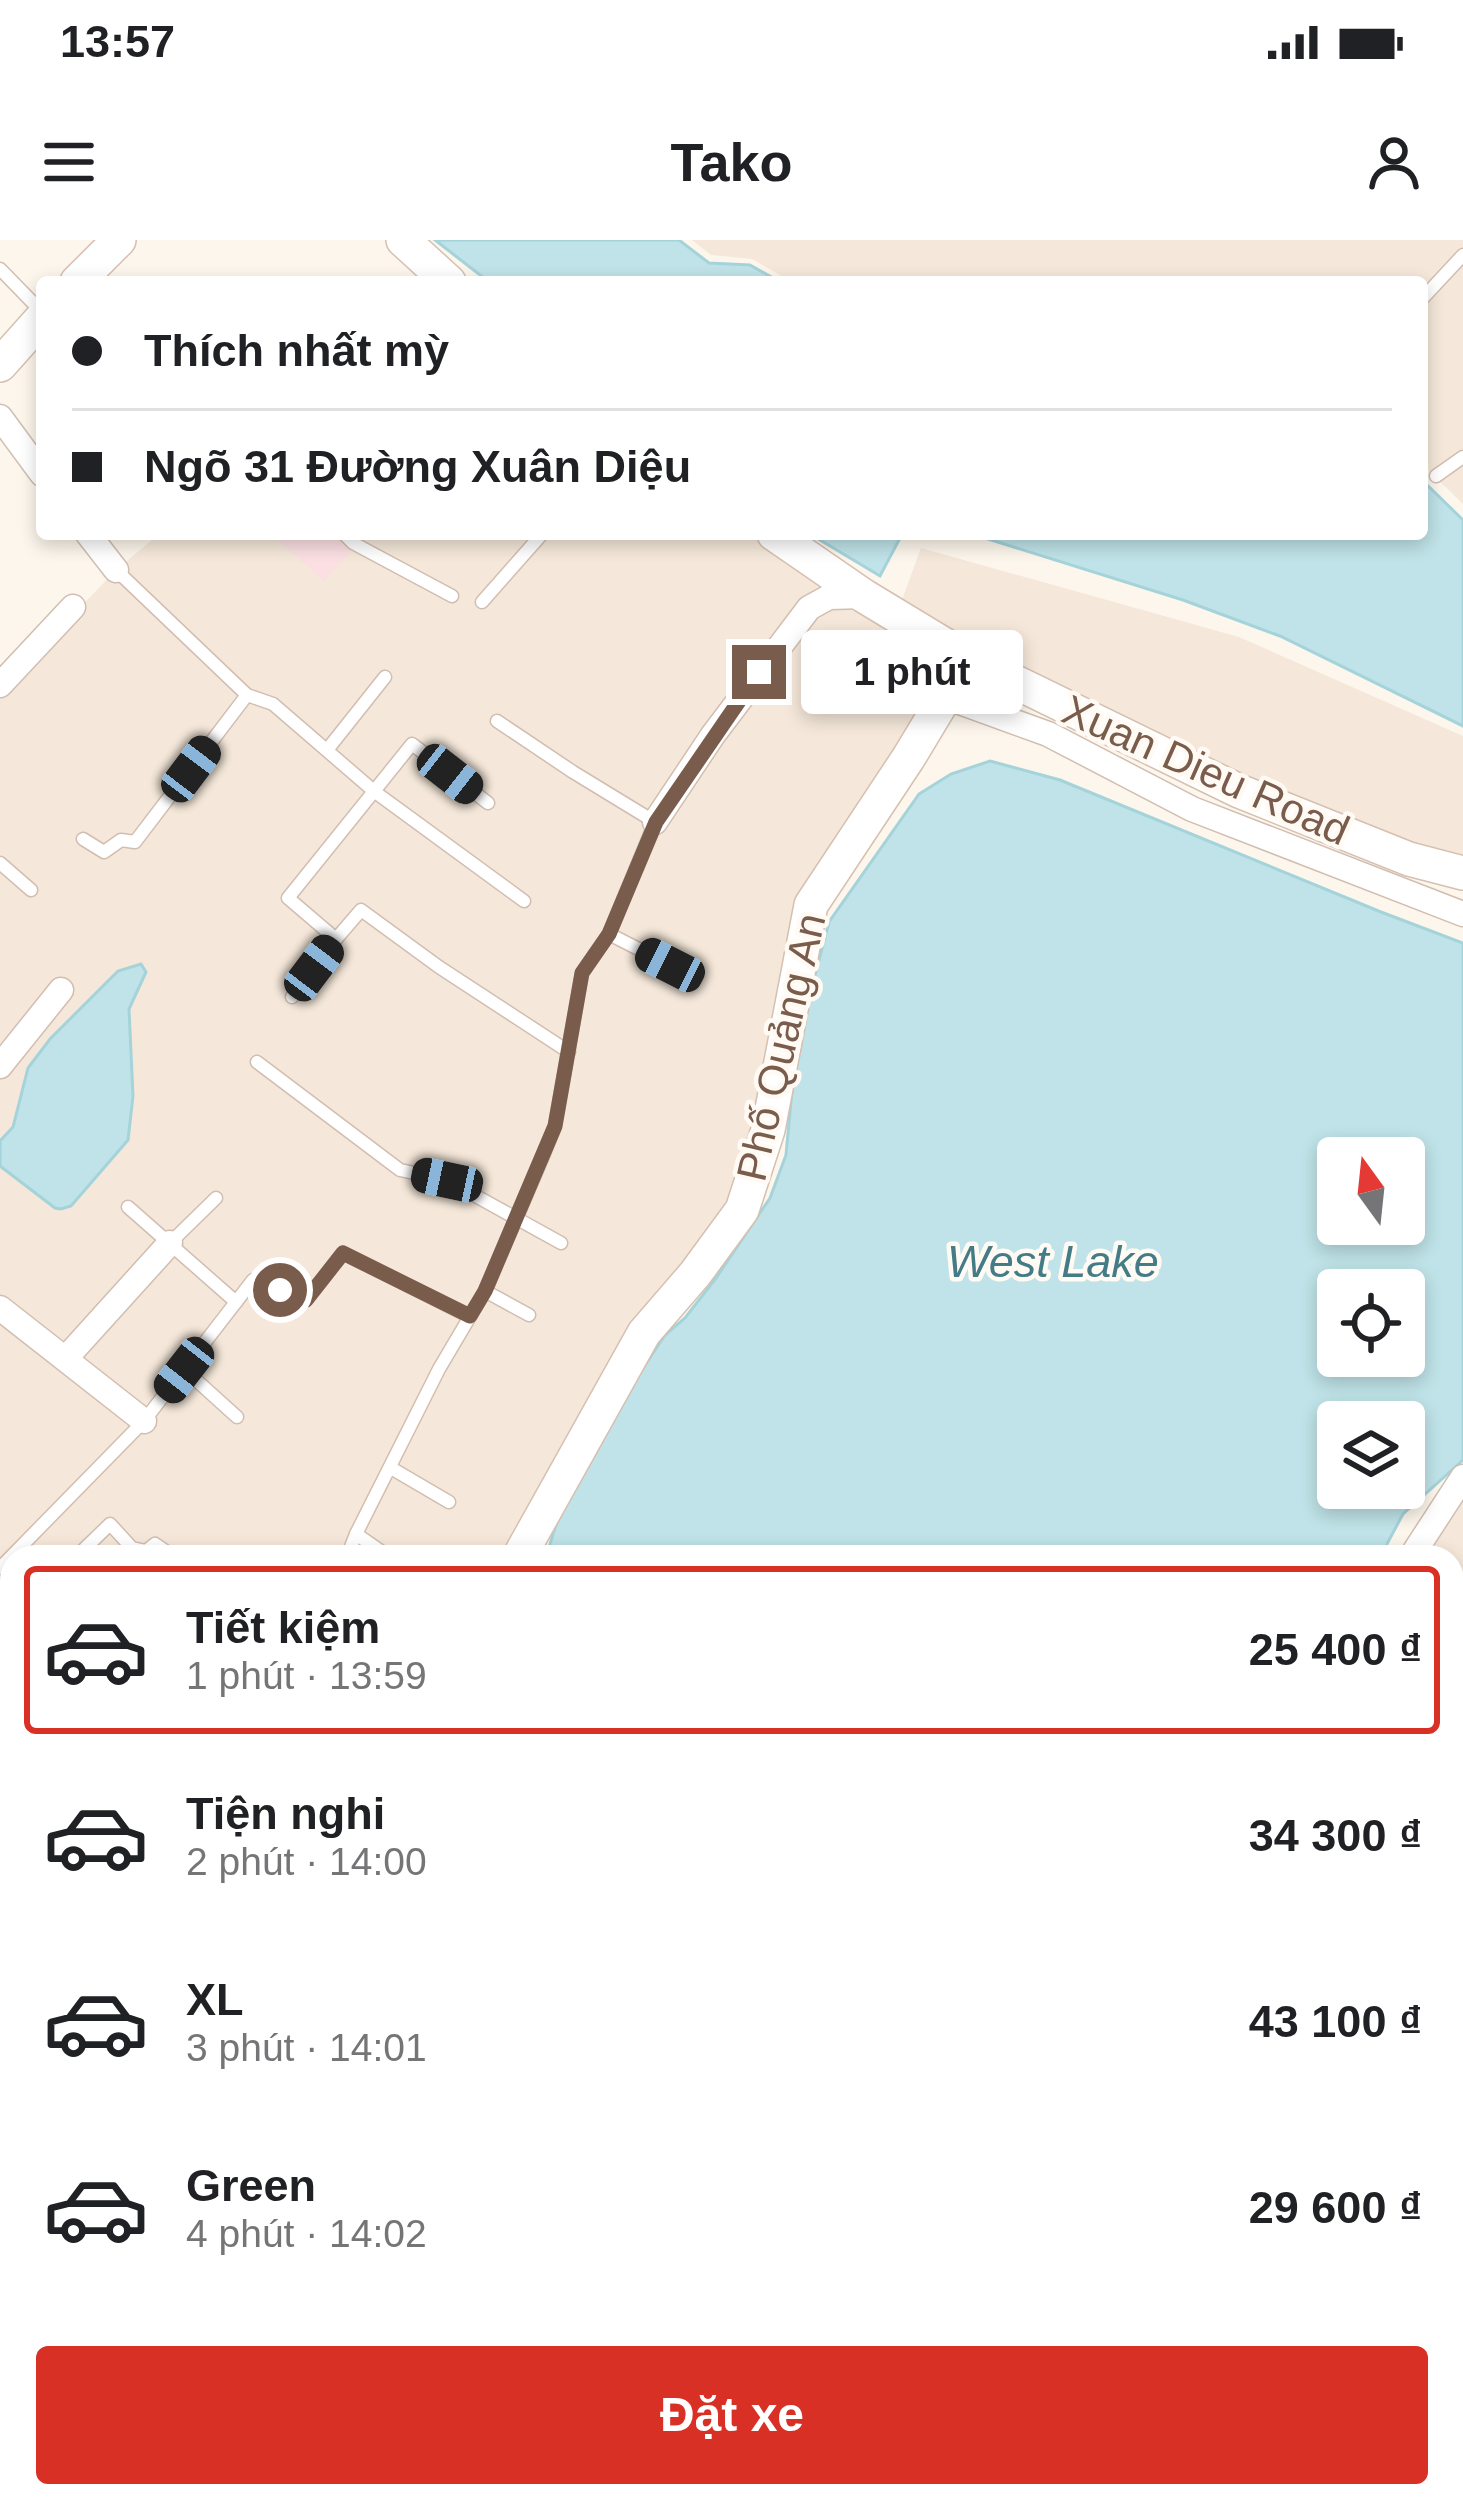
<!DOCTYPE html>
<html lang="vi">
<head>
<meta charset="utf-8">
<style>
  :root { --surface:#fff; --page:#f6f6f6; --text:#202124; --muted:#757577; --line:#e0e0e0; --accent:#d93025 }
  body { margin:0; font-family:Arial,sans-serif; background:var(--page); color:var(--text); height:100vh; display:flex; flex-direction:column; font-size:45px; white-space:nowrap }
  * { box-sizing:border-box; margin:0 }
  p { font-size:39px; color:var(--muted) }
  .icon { flex:none; width:66px; height:66px; fill:none; stroke:currentColor; stroke-width:2; stroke-linecap:round; stroke-linejoin:round }
  .map { position:relative; flex:1; overflow:hidden }
  .sheet { position:absolute; left:0px; top:1305px; width:1464px; height:963px; display:flex; flex-direction:column; background:var(--surface); border-radius:36px 36px 0 0; box-shadow:0 6px 18px #0003 }
  .sheet>* { flex:none }
  .banner { position:absolute; left:36px; top:36px; width:1392px; height:264px; border-radius:12px; box-shadow:0 6px 18px #0003; display:grid; align-content:center; height:264px; padding:0 36px; background:var(--surface) }
  .needle { width:78px; rotate:345deg }
  .tools { position:absolute; left:1317px; top:897px; display:grid; gap:24px }
  .tools a { display:grid; place-items:center; width:108px; height:108px; border-radius:12px; background:var(--surface); box-shadow:0 6px 18px #0003; font-size:60px }
  .end { position:absolute; width:54px; height:54px; margin:-27px; border:15px solid #7a5c4d; background:#fff; box-shadow:0 0 0 6px #fff }
  .from { border-radius:50% }
  .bubble { position:absolute; height:84px; border-radius:12px; background:var(--surface); box-shadow:0 6px 18px #0003; font-size:39px; font-weight:600; line-height:84px; text-align:center }
  .car { position:absolute; width:36px; height:72px; margin:-36px -18px; border-radius:15px; box-shadow:0 0 9px 3px #0007; background:linear-gradient(#222 24%,#8ab4d8 0 40%,#222 0 76%,#8ab4d8 0 86%,#222 0) }
  .banner b { display:flex; align-items:center; gap:42px; height:114px; font-size:45px }
  .banner b+b { border-top:3px solid var(--line) }
  .banner i { width:30px; height:30px; background:var(--text) }
  ul { padding:21px 0 0; list-style:none }
  li { display:flex; align-items:center; gap:36px; height:168px; margin:0 24px 18px; padding:0 12px; border:6px solid transparent; border-radius:12px }
  li div { flex:1 }
  li b { display:block; font-size:45px }
  li em { font-style:normal; font-weight:600 }
  li.active { border-color:var(--accent) }
  li>.icon { width:108px; height:108px; stroke-width:1.5 }
  .button { display:flex; gap:24px; margin-top:auto; padding:24px 36px }
  .button a { flex:1; height:138px; border-radius:12px; background:var(--accent); color:#fff; font-size:48px; font-weight:600; line-height:138px; text-align:center }
  .status { display:flex; justify-content:space-between; align-items:center; height:84px; padding:0 60px; background:var(--surface); direction:ltr }
  .status svg { height:33px; fill:currentColor }
  header { display:flex; justify-content:space-between; align-items:center; height:156px; padding:0 36px; background:var(--surface); font-size:54px; font-weight:600 }
  .map>svg:first-child { display:block }
  .residential { fill:#f5e8da }
  .medical { fill:#fbdfe3 }
  .water { fill:#bfe3e8; stroke:#a5d3da; stroke-width:3; fill-rule:evenodd }
  .lines { fill:none; stroke-linecap:round; stroke-linejoin:round }
  .lane-casing { stroke:#d1beb0; stroke-width:15 }
  .street-casing { stroke:#d1beb0; stroke-width:27 }
  .secondary-casing { stroke:#d6c0b0; stroke-width:36 }
  .lane { stroke:#fff; stroke-width:12 }
  .street { stroke:#fff; stroke-width:24 }
  .secondary { stroke:#fff; stroke-width:33 }
  .route { stroke:#7a5c4d; stroke-width:15 }
  .labels { text-anchor:middle; dominant-baseline:central; stroke-width:9; stroke-linejoin:round; paint-order:stroke }
  .street-label { font-size:42px; fill:#7a5c4d; stroke:#fffaf3 }
  .water-label { font-size:45px; font-style:italic; fill:#437c86; stroke:#fffaf3 }
</style>
</head>
<body>
<div class="status"><b>13:57</b><svg viewBox="0 0 49 12"><path d="M0 12V9h3v3zM5 12V6h3v6zM10 12V3h3v9zM15 12V0h3v12zM26 1h20v11H26zM47 4h2v5h-2z"/></svg></div>
<header><svg class="icon" aria-label="menu" viewBox="0 0 24 24"><path d="M4 6h16M4 12h16M4 18h16"/></svg>Tako<svg class="icon" aria-label="person" viewBox="0 0 24 24"><circle cx="12" cy="8" r="4"/><path d="M4 21q1-7 8-7t8 7"/></svg></header>
<div class="map">
<svg width="1463" height="2266" viewBox="0 0 1463 2266">
  <rect width="100%" height="100%" fill="#fdf6ec"/>
  <g class="residential">
    <path d="M692,0H1463V264L1422,224V42H792L752,19L711,15Z"/>
    <path d="M159,294H780L968,419L811,665L742,970L519,1317H12V1871L0,1864V451L116,330Z"/>
    <path d="M921,308L1239,397L1463,496V630L1416,618L899,368Z"/>
    <path d="M1463,1238V1925L1452,1940V1317H1411Z"/>
  </g>
  <path class="medical" d="M271,294H332L351,311L324,341Z"/>
  <g class="water">
    <path d="M435,0H679L709,23L750,25L780,42H489Z"/>
    <path d="M1422,240L1463,280V486L1280,396L1183,360L985,298H900L880,336L810,294H1422Z"/>
    <path d="M990,521L1060,540L1381,672L1463,703V1220L1403,1274L1380,1317H546L563,1262L629,1149L665,1095L685,1078L716,1038L770,958L786,915L796,807L829,682L919,554L951,534ZM1338,918H1404V984H1338ZM1338,1050H1404V1116H1338ZM1338,1182H1404V1248H1338Z"/>
    <path d="M141,724L146,732L129,769L133,856L128,900L71,966L61,969L55,968L0,926V901L13,887L28,828L50,799L118,731Z"/>
    <path d="M1463,1988V2266H80L87,2256H1452V1991Z"/>
  </g>
  <g class="lines">
    <defs>
      <g id="lane">
        <path d="M0,29L42,72"/>
        <path d="M1422,59L1463,15"/>
        <path d="M1436,236L1463,217"/>
        <path d="M344,294L353,303L452,356"/>
        <path d="M116,330L247,455L273,464L375,552L524,661"/>
        <path d="M482,362L542,294"/>
        <path d="M327,510L385,437"/>
        <path d="M488,563L412,504L288,658L336,699L361,670L439,727L569,812"/>
        <path d="M83,599L104,612L121,600L135,602L247,455"/>
        <path d="M0,623L31,650"/>
        <path d="M609,694L670,725"/>
        <path d="M292,757L336,699"/>
        <path d="M257,822L400,930L447,940L561,1003"/>
        <path d="M128,967L236,1062"/>
        <path d="M170,1003L216,958"/>
        <path d="M485,1051L529,1075"/>
        <path d="M185,1130L237,1177"/>
        <path d="M391,1228L449,1262"/>
        <path d="M356,1294L389,1317"/>
        <path d="M76,1317L110,1284L132,1308L146,1311L155,1304L174,1317"/>
        <path d="M347,1317L356,1294L439,1129L485,1051L543,916L555,886L582,733L609,694L655,582L573,532L497,481"/>
        <path d="M0,1328L144,1181L253,1040L306,1060L343,1013L469,1076"/>
        <path d="M0,1380L12,1392"/>
        <path d="M1452,1505L1463,1513"/>
        <path d="M1452,1644L1463,1651"/>
        <path d="M0,1646L12,1652"/>
        <path d="M0,1703L12,1710"/>
        <path d="M1452,1788L1463,1769"/>
        <path d="M0,1847L12,1828"/>
        <path d="M1452,1871L1463,1878"/>
      </g>
      <g id="street">
        <path d="M0,177L42,234"/>
        <path d="M88,294L116,330"/>
        <path d="M0,445L73,367"/>
        <path d="M946,457L1048,494L1192,569L1463,674"/>
        <path d="M655,582L713,495L809,368L829,357L864,356"/>
        <path d="M0,826L61,750"/>
        <path d="M0,1068L144,1181"/>
        <path d="M66,1118L170,1003"/>
        <path d="M1411,1317L1463,1237"/>
        <path d="M1454,1390L1463,1375"/>
        <path d="M1452,1940L1463,1925"/>
      </g>
      <g id="secondary">
        <path d="M403,0L449,42"/>
        <path d="M77,42L119,0"/>
        <path d="M0,125L42,78"/>
        <path d="M774,294L864,356L968,419L1239,551L1409,619L1463,633"/>
        <path d="M519,1317L644,1093L695,1034L742,970L768,890L811,665L909,517L968,419"/>
        <path d="M62,2266L70,2256"/>
      </g>
    </defs>
    <use href="#lane" class="lane-casing"/>
    <use href="#street" class="street-casing"/>
    <use href="#secondary" class="secondary-casing"/>
    <use href="#lane" class="lane"/>
    <use href="#street" class="street"/>
    <use href="#secondary" class="secondary"/>
  </g>
  <g class="lines">
    <path class="route" d="M280,1050L306,1060L343,1013L470,1076L485,1051L555,886L582,733L609,694L656,582L759,432"/>
  </g>
  <g class="labels">
    <g class="street-label">
      <text transform="translate(1206 530) rotate(24)">Xuan Dieu Road</text>
      <text transform="translate(781 807) rotate(-77)">Phố Quảng An</text>
    </g>
    <g class="water-label">
      <text x="1053" y="1021">West Lake</text>
    </g>
  </g>
</svg>
<div class="tools">
<a><svg class="needle" viewBox="-14 -14 28 28"><path d="M0-13l5 13h-10z" fill="#e53935"/><path d="M0 13l5-13h-10z" fill="#757577"/></svg></a>
<a><svg class="icon" aria-label="locate" viewBox="0 0 24 24"><circle cx="12" cy="12" r="6"/><path d="M12 2v4M12 18v4M2 12h4M18 12h4"/></svg></a>
<a><svg class="icon" aria-label="layers" viewBox="0 0 24 24"><path d="M12 4l9 5-9 5-9-5zM3 14l9 5 9-5"/></svg></a>
</div>
<i class="end from" style="left:280px;top:1050px"></i>
<i class="end" style="left:759px;top:432px"></i>
<div class="bubble" style="left:801px;top:390px;width:222px">1 phút</div>
<i class="car" style="left:191px;top:529px;rotate:37deg"></i>
<i class="car" style="left:450px;top:534px;rotate:128deg"></i>
<i class="car" style="left:670px;top:725px;rotate:297deg"></i>
<i class="car" style="left:314px;top:728px;rotate:37deg"></i>
<i class="car" style="left:447px;top:940px;rotate:282deg"></i>
<i class="car" style="left:184px;top:1130px;rotate:218deg"></i>
<div class="banner">
<b><i class="from"></i>Thích nhất mỳ</b>
<b><i></i>Ngõ 31 Đường Xuân Diệu</b>
</div>
<section class="sheet">
<ul>
<li class="active"><svg class="icon" aria-label="car" viewBox="0 0 24 24"><path d="M5 17H2v-5l4-1 3-4h7l3 4 3 1v5h-3M9 17h6M6 11h13"/><circle cx="7" cy="17" r="2"/><circle cx="17" cy="17" r="2"/></svg><div><b>Tiết kiệm</b><p>1 phút · 13:59</p></div><em>25 400 ₫</em></li>
<li><svg class="icon" aria-label="car" viewBox="0 0 24 24"><path d="M5 17H2v-5l4-1 3-4h7l3 4 3 1v5h-3M9 17h6M6 11h13"/><circle cx="7" cy="17" r="2"/><circle cx="17" cy="17" r="2"/></svg><div><b>Tiện nghi</b><p>2 phút · 14:00</p></div><em>34 300 ₫</em></li>
<li><svg class="icon" aria-label="car" viewBox="0 0 24 24"><path d="M5 17H2v-5l4-1 3-4h7l3 4 3 1v5h-3M9 17h6M6 11h13"/><circle cx="7" cy="17" r="2"/><circle cx="17" cy="17" r="2"/></svg><div><b>XL</b><p>3 phút · 14:01</p></div><em>43 100 ₫</em></li>
<li><svg class="icon" aria-label="car" viewBox="0 0 24 24"><path d="M5 17H2v-5l4-1 3-4h7l3 4 3 1v5h-3M9 17h6M6 11h13"/><circle cx="7" cy="17" r="2"/><circle cx="17" cy="17" r="2"/></svg><div><b>Green</b><p>4 phút · 14:02</p></div><em>29 600 ₫</em></li>
</ul>
<div class="button"><a>Đặt xe</a></div>
</section>
</div>
</body>
</html>
